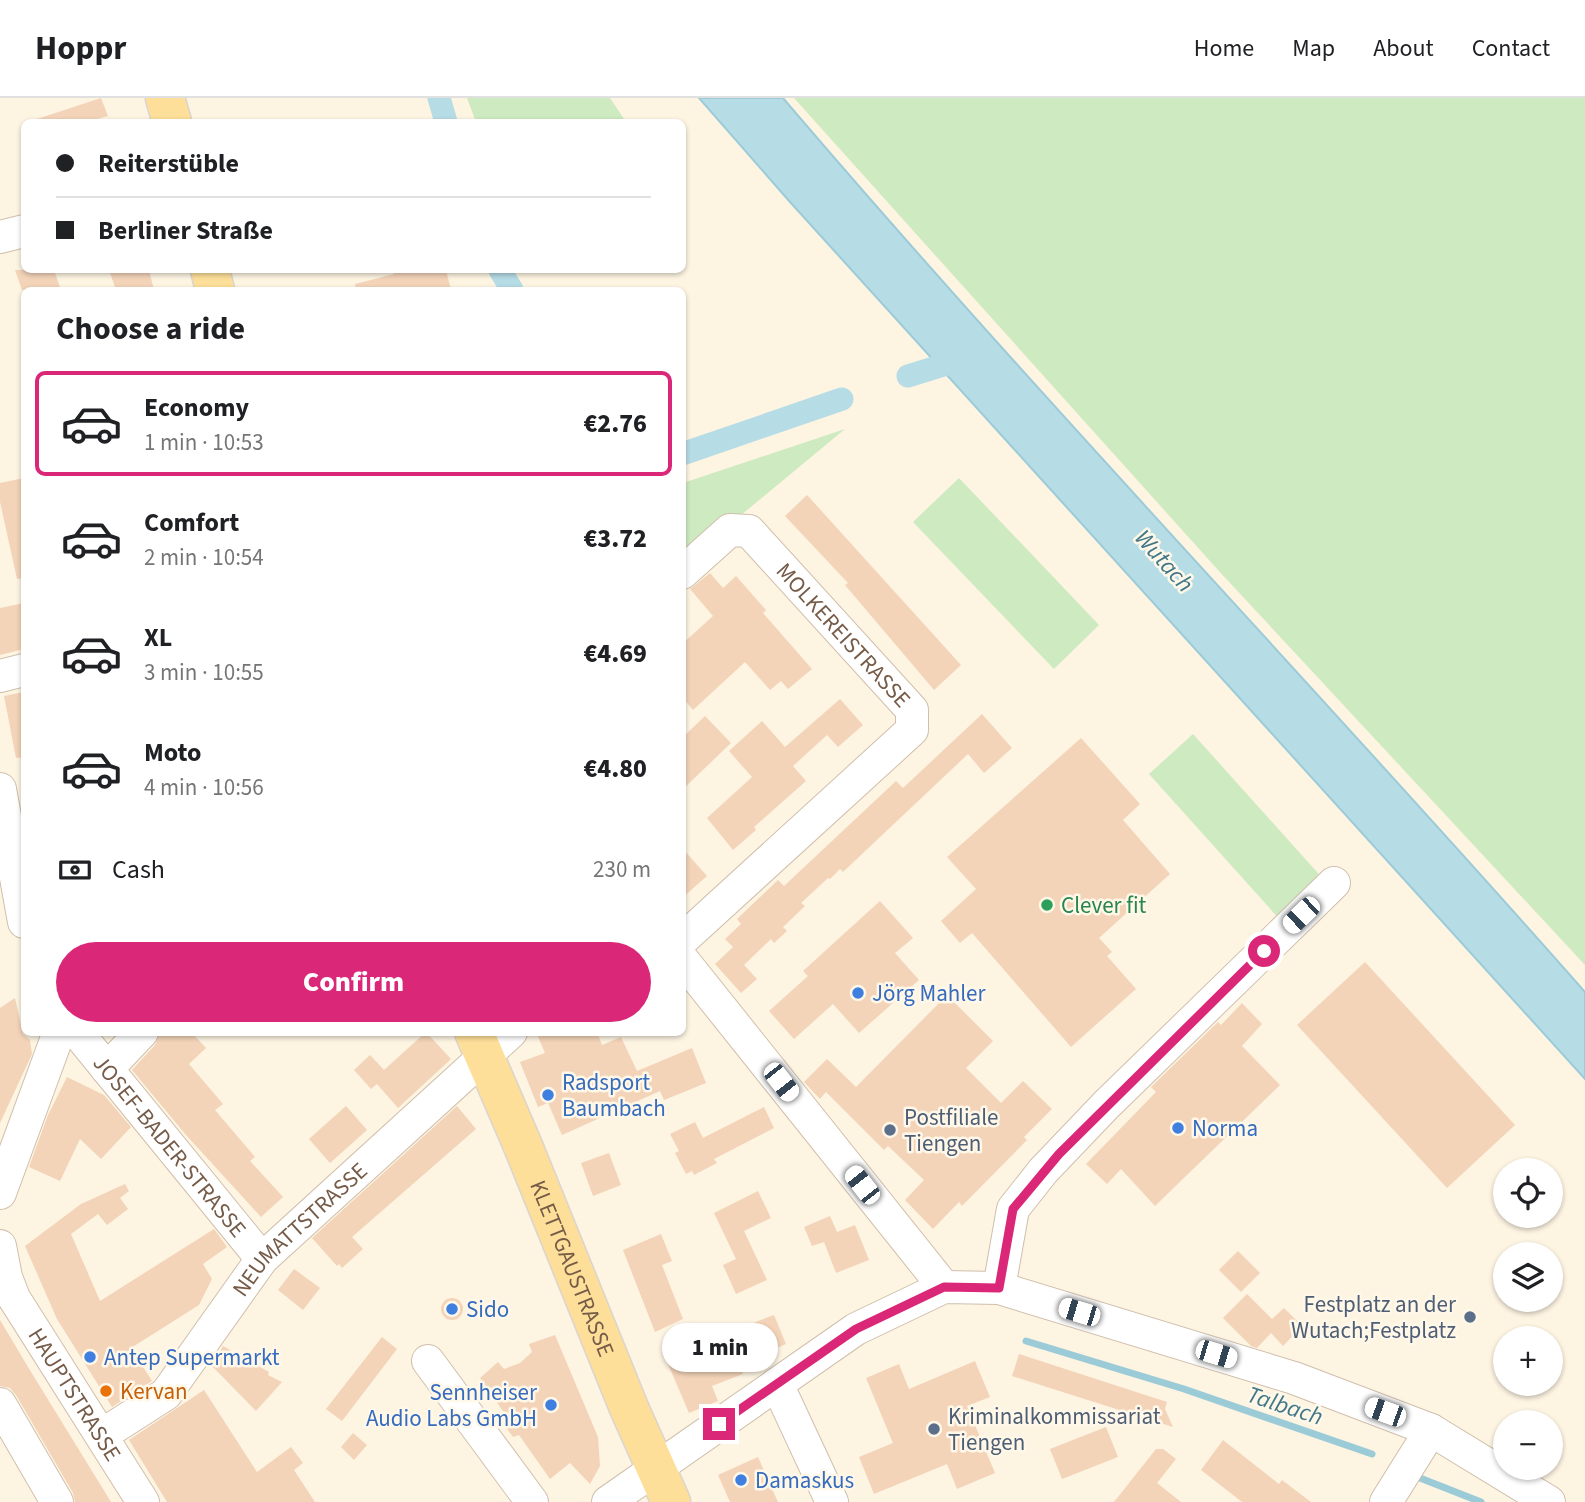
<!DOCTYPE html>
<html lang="en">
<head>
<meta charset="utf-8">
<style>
  :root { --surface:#fff; --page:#f2f2f2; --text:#202124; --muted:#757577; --line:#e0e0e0; --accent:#db2777 }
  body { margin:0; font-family:"Source Sans 3",sans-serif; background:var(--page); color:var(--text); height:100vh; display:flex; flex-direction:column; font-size:26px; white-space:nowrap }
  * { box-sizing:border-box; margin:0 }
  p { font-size:23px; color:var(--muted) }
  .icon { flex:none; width:38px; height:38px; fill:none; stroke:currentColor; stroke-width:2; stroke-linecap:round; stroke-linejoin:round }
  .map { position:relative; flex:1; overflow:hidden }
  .side { position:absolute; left:21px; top:189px; width:665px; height:749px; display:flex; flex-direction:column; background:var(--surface); border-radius:10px; box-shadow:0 2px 5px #0004 }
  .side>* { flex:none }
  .guide { position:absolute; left:21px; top:21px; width:665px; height:154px; border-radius:10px; box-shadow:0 2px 5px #0004; display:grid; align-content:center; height:154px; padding:0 35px; background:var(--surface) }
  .buttons { position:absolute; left:1493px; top:1060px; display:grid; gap:14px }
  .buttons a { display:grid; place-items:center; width:70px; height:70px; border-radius:50%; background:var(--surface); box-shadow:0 2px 5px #0004; font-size:35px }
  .end { position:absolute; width:32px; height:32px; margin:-16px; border:9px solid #db2777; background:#fff; box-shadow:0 0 0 4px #fff }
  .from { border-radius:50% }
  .bubble { position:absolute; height:49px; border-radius:24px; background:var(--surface); box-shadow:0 2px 5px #0004; font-size:23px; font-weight:800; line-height:49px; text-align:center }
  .car { position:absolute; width:21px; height:42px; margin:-21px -10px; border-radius:9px; box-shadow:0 0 5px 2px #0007; background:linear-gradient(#fff 24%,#345 0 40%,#fff 0 76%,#345 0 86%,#fff 0) }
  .guide b { display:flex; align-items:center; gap:24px; height:66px; font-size:26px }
  .guide b+b { border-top:2px solid var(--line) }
  .guide i { width:18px; height:18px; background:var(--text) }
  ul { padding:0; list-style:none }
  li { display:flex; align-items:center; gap:21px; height:105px; margin:0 14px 10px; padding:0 21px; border:4px solid transparent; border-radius:10px }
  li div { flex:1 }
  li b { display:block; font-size:26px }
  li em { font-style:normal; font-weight:800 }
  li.current { border-color:var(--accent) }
  li>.icon { width:63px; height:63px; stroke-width:1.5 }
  h2 { padding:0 35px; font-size:32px; line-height:84px }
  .pay { display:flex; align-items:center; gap:18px; height:77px; padding:0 35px; font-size:26px }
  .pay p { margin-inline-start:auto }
  .action { display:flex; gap:14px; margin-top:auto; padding:14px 35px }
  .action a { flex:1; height:80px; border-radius:42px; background:var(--accent); color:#fff; font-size:28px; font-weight:800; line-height:80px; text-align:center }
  header { display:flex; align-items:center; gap:42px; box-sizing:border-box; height:98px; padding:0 35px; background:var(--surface); border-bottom:2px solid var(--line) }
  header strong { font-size:33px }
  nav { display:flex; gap:38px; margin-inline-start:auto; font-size:24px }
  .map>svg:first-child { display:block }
  .green { fill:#ceeac0 }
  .water { fill:#b6dce6; stroke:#9ccbd8; stroke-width:2 }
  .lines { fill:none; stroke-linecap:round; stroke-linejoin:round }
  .stream { stroke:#9ccbd8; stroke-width:7 }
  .canal { stroke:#b6dce6; stroke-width:23 }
  .building { fill:#f3d4b9 }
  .minor-casing { stroke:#d0bfac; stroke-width:34 }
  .major-casing { stroke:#dbd4cf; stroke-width:41 }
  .minor { stroke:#fff; stroke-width:32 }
  .major { stroke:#fddf99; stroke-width:38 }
  .route { stroke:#db2777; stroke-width:9 }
  .leisure-dot { fill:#2e9e5b; stroke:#fff8e9; stroke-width:2.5 }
  .shop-dot { fill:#3f7fe0; stroke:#fff8e9; stroke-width:2.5 }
  .service-dot { fill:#5c6f8a; stroke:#fff8e9; stroke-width:2.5 }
  .food-dot { fill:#e8710a; stroke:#fff8e9; stroke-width:2.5 }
  .labels { text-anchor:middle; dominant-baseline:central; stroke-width:5; stroke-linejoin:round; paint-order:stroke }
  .street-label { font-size:23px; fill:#755b48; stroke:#fff8e9 }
  .leisure-label { font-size:23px; fill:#27864d; stroke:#fff8e9; text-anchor:start }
  .shop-label { font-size:23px; fill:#366cbe; stroke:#fff8e9; text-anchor:start }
  .service-label { font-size:23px; fill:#4e5e75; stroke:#fff8e9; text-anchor:start }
  .food-label { font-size:23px; fill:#c56008; stroke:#fff8e9; text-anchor:start }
  .water-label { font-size:24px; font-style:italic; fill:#417889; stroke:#fff8e9 }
</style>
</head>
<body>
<header>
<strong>Hoppr</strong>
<nav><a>Home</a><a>Map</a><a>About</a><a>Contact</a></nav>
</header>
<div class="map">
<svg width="1585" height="1404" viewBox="0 0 1585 1404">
  <rect width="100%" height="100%" fill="#fdf4e2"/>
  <g class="green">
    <path d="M467,0H610L626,24H476Z"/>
    <path d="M794,0H1585V867L1218,472Z"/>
    <path d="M845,331L683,465V385Z"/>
    <path d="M959,380L1099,527L1054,571L913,424Z"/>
    <path d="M1193,636L1326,784L1282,824L1149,676Z"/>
  </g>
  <path class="water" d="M699,0H783C1043,305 1321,594 1585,894V981L790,104Z"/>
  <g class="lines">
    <g class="stream">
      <path d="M1026,1243L1184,1291L1372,1356"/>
      <path d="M1420,1380L1481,1404"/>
    </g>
    <g class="canal">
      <path d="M439,0L446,24"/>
      <path d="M500,172L512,192"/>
      <path d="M908,278L969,259"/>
      <path d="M682,356L842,301"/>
    </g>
  </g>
  <g class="building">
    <path d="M101,0L108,18L85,24H38L37,21Z"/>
    <path d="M15,172H54L61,192H22Z"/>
    <path d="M109,172H149L154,192H116Z"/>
    <path d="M393,172H446L451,192H356L355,186L394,176Z"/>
    <path d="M24,380V480L17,481L0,404V385Z"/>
    <path d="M807,397L961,567L934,592L845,487L848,485L785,418Z"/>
    <path d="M710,475L723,490L736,478L766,512L763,515L812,571L788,591L781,583L770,592L745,564L693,612L682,599V546L713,518L690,491Z"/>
    <path d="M24,505V551L0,557V510Z"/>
    <path d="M24,594V659L16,660L4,598Z"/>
    <path d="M840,601L863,627L838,649L827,637L793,668L806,683L754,729L756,732L733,752L707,720L752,679L729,653L762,623L785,649Z"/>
    <path d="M982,616L1012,650L984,675L968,656L843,774L840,771L830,781L828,780L801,805L805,808L783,829L787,833L774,845L771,841L744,867L757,881L741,895L715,866L733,849L725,841L741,826L737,821L778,782L784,788L896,683L903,690Z"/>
    <path d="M705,618L731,645L682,692V640Z"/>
    <path d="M1081,640L1140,706L1123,722L1170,776L1099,840L1112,854L1107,858L1136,891L1071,949L972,835L960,845L941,823L976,791L947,759Z"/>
    <path d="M682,750L707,778L682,800Z"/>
    <path d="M880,803L913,840L895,855L919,882L859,935L833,906L794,941L769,913L808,878L803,873Z"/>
    <path d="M1365,864L1515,1027L1447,1090L1297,927Z"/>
    <path d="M947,897L993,943L966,970L1001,1005L1023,983L1052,1011L1024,1039L1027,1042L962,1108L959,1104L933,1131L905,1102L924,1082L888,1048L884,1052L826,994L820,1001L804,984L827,961L856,989Z"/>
    <path d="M15,900L23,936L30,942L32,956L0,1025V910Z"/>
    <path d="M1242,905L1262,926L1242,948L1280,987L1155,1108L1121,1071L1107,1086L1086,1066L1156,994L1151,989L1218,924L1221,927Z"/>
    <path d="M160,934H191L206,950L189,966L223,1006L215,1012L255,1059L250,1063L283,1099L261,1119L186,1037L132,972L155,947Z"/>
    <path d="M426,934L451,961L398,1010L377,986L371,991L354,972L370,957L384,972Z"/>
    <path d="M536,934H597L602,947L621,939L637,973L692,950L706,985L664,1002L660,993L562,1037L548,1005L538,1009L520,964L545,955Z"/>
    <path d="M67,979L104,997L131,1029L101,1061L80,1041L60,1083L29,1069L48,1017Z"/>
    <path d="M346,1008L367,1032L330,1065L309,1041Z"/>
    <path d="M457,1008L476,1031L352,1139L363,1151L342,1170L339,1166L337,1168L312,1140Z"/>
    <path d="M764,1009L774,1030L714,1061L717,1065L694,1077L692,1073L686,1076L675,1055L679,1053L670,1036L695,1024L703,1040Z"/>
    <path d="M609,1055L621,1087L593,1098L581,1065Z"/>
    <path d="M125,1086L129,1093L120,1100L128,1111L107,1127L98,1116L71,1136L100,1203L214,1131L227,1149L203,1166L212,1181L199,1207L131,1250L152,1283L112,1309L57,1221L25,1148L81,1106Z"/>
    <path d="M758,1093L771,1120L744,1133L767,1182L736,1196L723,1167L736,1161L714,1115Z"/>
    <path d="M830,1118L837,1134L855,1127L869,1162L836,1175L824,1144L812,1148L804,1129Z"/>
    <path d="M661,1136L672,1163L662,1167L683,1221L655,1234L623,1152Z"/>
    <path d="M1238,1153L1260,1175L1241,1194L1219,1172Z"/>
    <path d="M294,1171L320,1190L303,1212L278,1192Z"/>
    <path d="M1247,1196L1272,1221L1284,1210L1302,1228L1283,1248L1271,1235L1257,1250L1251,1248L1223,1220Z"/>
    <circle cx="452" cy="1211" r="11"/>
    <path d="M774,1217L786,1246L760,1257L748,1227Z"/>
    <path d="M0,1222L28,1269L111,1404H75L73,1395L16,1297L10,1290L0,1288Z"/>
    <path d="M555,1237L598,1339L600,1368L590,1386L570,1365L550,1381L519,1337L513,1339L505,1328L509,1322L480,1280L498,1264L504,1271L520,1265L532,1254L529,1246Z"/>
    <path d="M382,1239L397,1251L342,1323L326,1311Z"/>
    <path d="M223,1248L269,1274L268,1277L282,1284L256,1313L212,1268Z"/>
    <path d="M693,1248L694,1250L698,1248L707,1269L736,1257L743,1276L712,1288L718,1303L689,1315L665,1259Z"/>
    <path d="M1019,1256L1167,1304L1165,1311L1173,1329L1012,1278Z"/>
    <path d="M975,1263L990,1299L967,1308L995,1375L957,1391L947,1366L874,1396L859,1359L893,1345L866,1280L899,1266L909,1291Z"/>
    <path d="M204,1292L257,1374L291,1349L303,1365L294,1372L315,1404H167L129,1342Z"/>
    <path d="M1106,1329L1118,1359L1062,1381L1050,1351Z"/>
    <path d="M353,1335L367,1347L354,1362L341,1349Z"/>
    <path d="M1223,1342L1279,1386L1282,1382L1311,1404H1242L1201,1372Z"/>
    <path d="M1156,1351H1163L1176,1361L1157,1385L1181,1404H1114Z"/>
    <path d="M758,1359L778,1404H730L718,1377Z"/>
  </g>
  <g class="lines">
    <defs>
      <g id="minor">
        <path d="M0,139L24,133"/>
        <path id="s1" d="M682,475L730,432L749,433L912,612V632L682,842"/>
        <path d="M0,578L24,572"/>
        <path d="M0,691L24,824"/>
        <path d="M682,861L944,1189"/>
        <path id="s2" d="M77,934L262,1161"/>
        <path d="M107,971L142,934"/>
        <path d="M0,1095L59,934"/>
        <path id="s3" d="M0,1148L6,1179L14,1200L143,1404"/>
        <path d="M999,1190L1013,1111L1043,1073L1106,1007L1334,785"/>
        <path d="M428,1263L532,1404"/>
        <path d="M777,1286L832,1404"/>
        <path d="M0,1306L57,1404"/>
        <path id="s4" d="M102,1337L166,1296L262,1161L511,934"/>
        <path d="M608,1404L856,1231L944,1189L999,1190L1294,1280L1431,1332L1549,1404"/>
        <path d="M1386,1404L1431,1332"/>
      </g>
      <g id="major">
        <path d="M165,0L172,24"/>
        <path d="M210,172L215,192"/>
        <path id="s5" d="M474,934L523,1048L629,1310L671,1404"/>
      </g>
    </defs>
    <use href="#minor" class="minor-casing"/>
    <use href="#major" class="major-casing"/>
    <use href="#minor" class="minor"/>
    <use href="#major" class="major"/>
  </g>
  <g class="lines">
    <path class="route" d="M719,1326L856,1231L944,1189L999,1190L1013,1111L1059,1056L1264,853"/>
  </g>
  <circle class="leisure-dot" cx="1047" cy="807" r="7"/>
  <g class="shop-dot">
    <circle cx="858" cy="895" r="7"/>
    <circle cx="548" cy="997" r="7"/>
    <circle cx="1178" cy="1030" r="7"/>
    <circle cx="452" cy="1211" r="7"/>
    <circle cx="90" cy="1259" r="7"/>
    <circle cx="551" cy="1307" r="7"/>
    <circle cx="741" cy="1382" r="7"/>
  </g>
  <g class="service-dot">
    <circle cx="890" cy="1032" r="7"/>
    <circle cx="1470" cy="1219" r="7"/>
    <circle cx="934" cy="1331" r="7"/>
  </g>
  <circle class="food-dot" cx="106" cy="1293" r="7"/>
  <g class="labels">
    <g class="street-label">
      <text stroke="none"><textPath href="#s1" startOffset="224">MOLKEREISTRASSE</textPath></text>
      <text stroke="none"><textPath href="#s2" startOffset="147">JOSEF-BADER-STRASSE</textPath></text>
      <text stroke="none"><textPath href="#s4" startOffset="289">NEUMATTSTRASSE</textPath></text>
      <text stroke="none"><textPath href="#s5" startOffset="256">KLETTGAUSTRASSE</textPath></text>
      <text stroke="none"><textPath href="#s3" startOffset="168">HAUPTSTRASSE</textPath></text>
    </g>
    <g class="leisure-label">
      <text x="1061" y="807">Clever fit</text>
    </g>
    <g class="shop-label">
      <text x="872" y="895">Jörg Mahler</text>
      <text x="562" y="984">Radsport<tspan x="562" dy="26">Baumbach</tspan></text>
      <text x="1192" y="1030">Norma</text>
      <text x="466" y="1211">Sido</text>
      <text x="104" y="1259">Antep Supermarkt</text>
      <text x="537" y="1294" text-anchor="end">Sennheiser<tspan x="537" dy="26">Audio Labs GmbH</tspan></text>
      <text x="755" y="1382">Damaskus</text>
    </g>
    <g class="service-label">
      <text x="904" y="1019">Postfiliale<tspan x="904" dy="26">Tiengen</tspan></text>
      <text x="1456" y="1206" text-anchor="end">Festplatz an der<tspan x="1456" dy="26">Wutach;Festplatz</tspan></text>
      <text x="948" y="1318">Kriminalkommissariat<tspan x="948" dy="26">Tiengen</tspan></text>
    </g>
    <g class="food-label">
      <text x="120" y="1293">Kervan</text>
    </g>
    <g class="water-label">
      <text transform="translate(1164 463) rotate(48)">Wutach</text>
      <text transform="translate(1285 1308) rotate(18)">Talbach</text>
    </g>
  </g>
</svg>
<div class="buttons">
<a><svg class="icon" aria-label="locate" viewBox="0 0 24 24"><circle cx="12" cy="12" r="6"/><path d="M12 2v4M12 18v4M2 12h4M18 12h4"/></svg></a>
<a><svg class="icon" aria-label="layers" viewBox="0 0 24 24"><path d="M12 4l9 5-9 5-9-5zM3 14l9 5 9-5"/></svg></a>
<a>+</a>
<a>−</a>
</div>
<i class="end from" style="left:1264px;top:853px"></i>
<i class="end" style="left:719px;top:1326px"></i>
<div class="bubble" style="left:662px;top:1225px;width:116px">1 min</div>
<i class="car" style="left:1301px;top:817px;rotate:226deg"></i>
<i class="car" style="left:781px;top:984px;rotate:142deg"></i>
<i class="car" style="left:862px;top:1087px;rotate:322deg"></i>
<i class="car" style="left:1079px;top:1214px;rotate:287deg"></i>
<i class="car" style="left:1216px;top:1256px;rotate:107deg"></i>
<i class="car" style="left:1385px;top:1314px;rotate:290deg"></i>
<div class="guide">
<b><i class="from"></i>Reiterstüble</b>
<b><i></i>Berliner Straße</b>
</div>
<section class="side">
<h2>Choose a ride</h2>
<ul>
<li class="current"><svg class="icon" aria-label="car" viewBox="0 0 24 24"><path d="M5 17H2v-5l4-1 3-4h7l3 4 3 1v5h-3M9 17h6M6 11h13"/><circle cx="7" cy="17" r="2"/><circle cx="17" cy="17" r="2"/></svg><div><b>Economy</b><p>1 min · 10:53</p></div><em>€2.76</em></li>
<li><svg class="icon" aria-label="car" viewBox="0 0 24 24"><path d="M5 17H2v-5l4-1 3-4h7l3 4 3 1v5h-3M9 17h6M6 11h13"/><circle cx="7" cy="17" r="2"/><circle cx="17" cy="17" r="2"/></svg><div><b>Comfort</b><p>2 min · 10:54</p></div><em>€3.72</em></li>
<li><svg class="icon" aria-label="car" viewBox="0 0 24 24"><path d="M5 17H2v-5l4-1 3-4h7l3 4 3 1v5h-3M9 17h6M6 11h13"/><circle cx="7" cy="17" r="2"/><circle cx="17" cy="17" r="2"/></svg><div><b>XL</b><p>3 min · 10:55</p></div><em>€4.69</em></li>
<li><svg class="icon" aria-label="car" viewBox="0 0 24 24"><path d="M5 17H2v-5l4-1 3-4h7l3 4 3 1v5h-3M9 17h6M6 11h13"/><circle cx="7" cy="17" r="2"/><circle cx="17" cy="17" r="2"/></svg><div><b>Moto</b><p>4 min · 10:56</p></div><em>€4.80</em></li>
</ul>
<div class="pay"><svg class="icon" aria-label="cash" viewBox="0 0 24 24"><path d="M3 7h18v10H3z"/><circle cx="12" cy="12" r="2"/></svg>Cash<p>230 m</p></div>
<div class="action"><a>Confirm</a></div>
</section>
</div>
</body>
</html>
